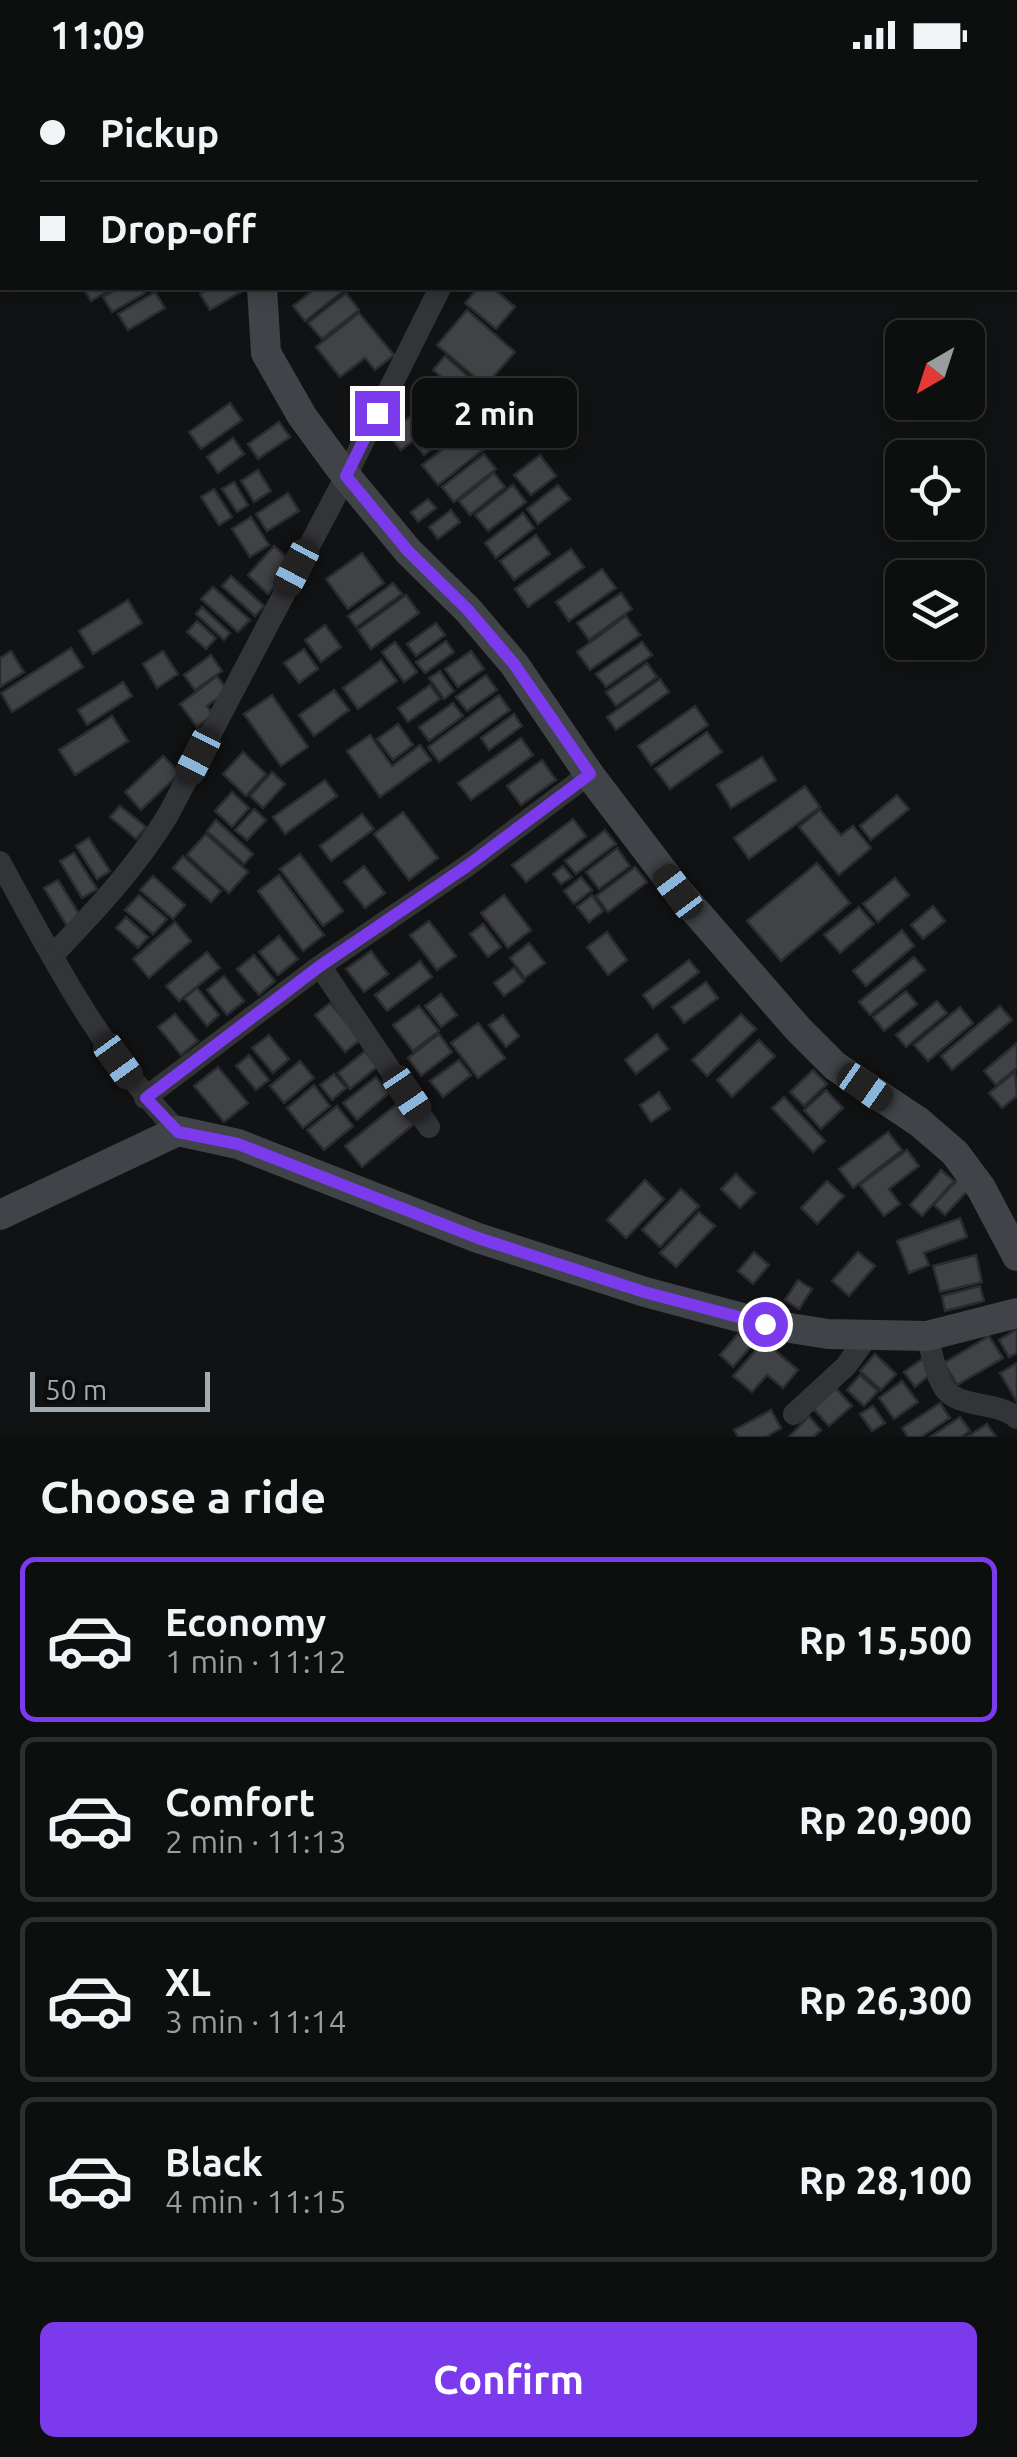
<!DOCTYPE html>
<html lang="en">
<head>
<meta charset="utf-8">
<style>
  :root { --surface:#0d0e0e; --page:#161717; --text:#f1f3f6; --muted:#9a9c9e; --line:#2d2e2e; --accent:#7c3aed }
  body { margin:0; font-family:Ubuntu,sans-serif; background:var(--page); color:var(--text); height:100vh; display:flex; flex-direction:column; font-size:38px; white-space:nowrap }
  * { box-sizing:border-box; margin:0 }
  p { font-size:32px; color:var(--muted) }
  .icon { flex:none; width:55px; height:55px; fill:none; stroke:currentColor; stroke-width:2; stroke-linecap:round; stroke-linejoin:round }
  .map { position:relative; height:1367px; overflow:hidden }
  .sheet { display:flex; flex-direction:column; background:var(--surface); flex:1 }
  .sheet>* { flex:none }
  .top-card { position:absolute; left:0px; top:0px; width:1018px; height:220px; box-shadow:0 5px 15px #0003,0 0 0 2px var(--line); display:grid; align-content:center; height:220px; padding:0 40px; background:var(--surface) }
  .needle { width:65px; rotate:219deg }
  .buttons { position:absolute; left:885px; top:250px; display:grid; gap:20px }
  .buttons a { display:grid; place-items:center; width:100px; height:100px; border-radius:15px; background:var(--surface); box-shadow:0 5px 15px #0003,0 0 0 2px var(--line); font-size:50px }
  .scale { position:absolute; left:30px; bottom:25px; width:180px; box-sizing:border-box; padding-left:10px; border:5px solid #a2abb4; border-top:0; font-size:28px; line-height:35px; white-space:nowrap; color:#a2abb4; -webkit-text-stroke:8px #0c0d0e; paint-order:stroke }
  .end { position:absolute; width:45px; height:45px; margin:-22px; border:12px solid #7c3aed; background:#fff; box-shadow:0 0 0 5px #fff }
  .from { border-radius:50% }
  .bubble { position:absolute; height:70px; border-radius:15px; background:var(--surface); box-shadow:0 5px 15px #0003,0 0 0 2px var(--line); font-size:32px; font-weight:600; line-height:70px; text-align:center }
  .car { position:absolute; width:30px; height:60px; margin:-30px -15px; border-radius:12px; box-shadow:0 0 8px 2px #0007; background:linear-gradient(#222 24%,#8ab4d8 0 40%,#222 0 76%,#8ab4d8 0 86%,#222 0) }
  .top-card b { display:flex; align-items:center; gap:35px; height:95px; font-size:38px }
  .top-card b+b { border-top:2px solid var(--line) }
  .top-card i { width:25px; height:25px; background:var(--text) }
  ul { padding:0; list-style:none }
  li { display:flex; align-items:center; gap:30px; height:165px; margin:0 20px 15px; padding:0 20px; border:5px solid var(--line); border-radius:15px }
  li div { flex:1 }
  li b { display:block; font-size:38px }
  li em { font-style:normal; font-weight:600 }
  li.active { border-color:var(--accent) }
  li>.icon { width:90px; height:90px; stroke-width:1.5 }
  h2 { padding:0 40px; font-size:45px; line-height:120px }
  .action { display:flex; gap:20px; margin-top:auto; padding:20px 40px }
  .action a { flex:1; height:115px; border-radius:15px; background:var(--accent); color:#fff; font-size:40px; font-weight:600; line-height:115px; text-align:center }
  .status { display:flex; justify-content:space-between; align-items:center; height:70px; padding:0 50px; background:var(--surface); direction:ltr }
  .status svg { height:28px; fill:currentColor }
  .map>svg:first-child { display:block }
  .building { fill:#404246; stroke:#2b2c2f; stroke-width:2.5 }
  .lines { fill:none; stroke-linecap:round; stroke-linejoin:round }
  .path { stroke:#383b3f; stroke-width:4; stroke-dasharray:5 8; stroke-linecap:butt }
  .street { stroke:#323438; stroke-width:22 }
  .secondary { stroke:#404348; stroke-width:30 }
  .route { stroke:#7c3aed; stroke-width:12 }
</style>
</head>
<body>
<div class="status"><b>11:09</b><svg viewBox="0 0 49 12"><path d="M0 12V9h3v3zM5 12V6h3v6zM10 12V3h3v9zM15 12V0h3v12zM26 1h20v11H26zM47 4h2v5h-2z"/></svg></div>
<div class="map">
<svg width="1017" height="1367" viewBox="0 0 1017 1367">
  <rect width="100%" height="100%" fill="#111213"/>
  <g class="building">
    <path d="M83,218H113L91,231Z"/>
    <path d="M119,218H142L145,223L112,242L103,227Z"/>
    <path d="M211,218H240L242,221L210,240L200,224Z"/>
    <path d="M316,218H347L305,251L293,236Z"/>
    <path d="M478,218H493L515,237L496,259L465,233Z"/>
    <path d="M155,222L165,238L128,260L118,244Z"/>
    <path d="M346,223L359,240L322,269L308,253Z"/>
    <path d="M467,240L515,282L485,316L437,275Z"/>
    <path d="M359,243L394,285L375,300L365,288L340,307L316,277Z"/>
    <path d="M445,286L478,315L466,329L433,300Z"/>
    <path d="M472,330L481,341L424,385L415,374Z"/>
    <path d="M230,333L242,350L201,379L189,362Z"/>
    <path d="M425,335L438,352L401,380L388,364Z"/>
    <path d="M279,352L290,367L258,389L248,374Z"/>
    <path d="M468,360L484,379L438,415L422,395Z"/>
    <path d="M233,368L244,384L218,403L207,387Z"/>
    <path d="M484,384L496,399L454,432L442,417Z"/>
    <path d="M540,385L556,406L531,425L514,405Z"/>
    <path d="M258,400L271,421L254,432L241,411Z"/>
    <path d="M494,403L505,417L470,445L459,431Z"/>
    <path d="M234,412L248,435L237,442L222,419Z"/>
    <path d="M513,415L526,432L488,461L475,445Z"/>
    <path d="M558,415L570,429L538,454L527,439Z"/>
    <path d="M214,419L232,447L219,455L201,427Z"/>
    <path d="M288,423L299,441L267,461L256,444Z"/>
    <path d="M428,429L436,438L418,452L411,442Z"/>
    <path d="M451,440L460,452L438,469L429,457Z"/>
    <path d="M523,443L534,458L496,488L485,473Z"/>
    <path d="M251,447L269,475L250,487L232,459Z"/>
    <path d="M536,465L550,484L514,510L500,491Z"/>
    <path d="M274,476L295,494L268,524L248,505Z"/>
    <path d="M571,479L584,497L528,537L515,519Z"/>
    <path d="M362,483L384,513L348,539L326,509Z"/>
    <path d="M602,499L616,518L569,551L556,532Z"/>
    <path d="M231,506L264,536L255,546L222,516Z"/>
    <path d="M393,513L402,524L356,557L348,546Z"/>
    <path d="M213,517L250,550L238,562L201,529Z"/>
    <path d="M621,523L632,539L589,570L577,553Z"/>
    <path d="M406,525L419,543L371,579L358,560Z"/>
    <path d="M128,530L142,553L93,584L79,561Z"/>
    <path d="M202,537L230,563L224,570L196,544Z"/>
    <path d="M626,546L640,565L590,600L577,582Z"/>
    <path d="M197,551L216,568L206,579L187,562Z"/>
    <path d="M436,553L445,565L416,586L407,574Z"/>
    <path d="M325,555L341,577L321,592L305,570Z"/>
    <path d="M446,571L454,582L425,603L416,592Z"/>
    <path d="M395,572L417,602L404,612L382,582Z"/>
    <path d="M642,572L652,585L606,617L596,604Z"/>
    <path d="M71,578L83,597L12,642L1,623Z"/>
    <path d="M304,579L318,599L299,613L284,593Z"/>
    <path d="M11,581L24,602L0,617V588Z"/>
    <path d="M163,581L178,604L157,618L143,594Z"/>
    <path d="M471,581L484,599L458,617L445,599Z"/>
    <path d="M211,585L222,601L195,620L184,605Z"/>
    <path d="M381,590L397,611L358,639L343,618Z"/>
    <path d="M647,593L657,607L616,636L606,622Z"/>
    <path d="M440,601L454,621L444,629L429,608Z"/>
    <path d="M486,605L497,620L467,641L456,627Z"/>
    <path d="M217,606L228,621L207,636L213,645L197,657L180,634Z"/>
    <path d="M660,609L669,622L616,660L607,647Z"/>
    <path d="M123,612L132,626L87,655L78,640Z"/>
    <path d="M430,615L440,629L408,652L398,638Z"/>
    <path d="M334,620L349,640L314,666L299,645Z"/>
    <path d="M272,625L308,677L281,696L244,644Z"/>
    <path d="M499,625L510,640L439,692L428,677Z"/>
    <path d="M453,633L463,646L429,671L419,657Z"/>
    <path d="M695,636L708,655L651,695L638,676Z"/>
    <path d="M514,644L522,656L489,680L481,668Z"/>
    <path d="M112,646L128,671L75,705L59,680Z"/>
    <path d="M398,654L413,675L393,690L377,669Z"/>
    <path d="M707,662L722,682L670,719L655,699Z"/>
    <path d="M370,665L392,696L420,675L431,690L380,727L347,681Z"/>
    <path d="M521,668L533,685L471,730L458,713Z"/>
    <path d="M243,682L266,704L246,726L223,704Z"/>
    <path d="M163,686L180,703L141,740L125,722Z"/>
    <path d="M762,687L776,710L731,738L717,715Z"/>
    <path d="M542,690L556,710L521,735L507,716Z"/>
    <path d="M272,702L285,714L263,738L250,726Z"/>
    <path d="M325,710L337,726L285,764L273,747Z"/>
    <path d="M805,716L820,737L749,789L734,768Z"/>
    <path d="M232,722L249,738L232,757L215,741Z"/>
    <path d="M897,725L909,739L871,770L860,756Z"/>
    <path d="M120,736L146,757L136,769L110,747Z"/>
    <path d="M254,739L266,750L247,770L235,760Z"/>
    <path d="M820,740L841,765L853,756L871,778L839,805L799,757Z"/>
    <path d="M403,742L438,788L409,810L374,764Z"/>
    <path d="M362,744L374,759L331,791L320,776Z"/>
    <path d="M573,749L586,766L526,812L512,795Z"/>
    <path d="M216,750L253,784L244,794L207,761Z"/>
    <path d="M605,760L616,774L576,804L565,791Z"/>
    <path d="M206,764L248,802L229,823L187,785Z"/>
    <path d="M89,768L110,801L97,809L76,776Z"/>
    <path d="M617,778L630,796L599,819L586,802Z"/>
    <path d="M74,783L97,819L82,828L60,791Z"/>
    <path d="M300,784L343,841L323,856L280,799Z"/>
    <path d="M183,786L221,821L211,832L173,798Z"/>
    <path d="M817,793L850,833L781,891L747,851Z"/>
    <path d="M364,796L385,823L365,838L344,812Z"/>
    <path d="M563,796L572,807L561,814L553,804Z"/>
    <path d="M635,797L647,812L608,842L596,826Z"/>
    <path d="M279,805L324,865L303,881L258,821Z"/>
    <path d="M153,806L185,835L173,849L140,820Z"/>
    <path d="M581,807L592,820L574,834L564,821Z"/>
    <path d="M895,808L909,825L878,852L863,834Z"/>
    <path d="M58,810L81,847L67,856L44,818Z"/>
    <path d="M139,825L167,849L153,864L125,840Z"/>
    <path d="M504,825L531,860L508,878L481,843Z"/>
    <path d="M592,825L603,841L589,852L577,837Z"/>
    <path d="M933,836L945,851L923,869L911,855Z"/>
    <path d="M859,837L874,854L840,883L824,865Z"/>
    <path d="M126,847L148,867L138,878L116,858Z"/>
    <path d="M429,851L456,886L437,900L410,865Z"/>
    <path d="M175,852L191,871L149,908L133,889Z"/>
    <path d="M483,854L501,877L488,887L470,864Z"/>
    <path d="M902,860L914,876L866,916L853,901Z"/>
    <path d="M607,862L627,890L608,905L587,877Z"/>
    <path d="M279,866L298,889L278,905L259,882Z"/>
    <path d="M529,873L545,893L525,908L510,888Z"/>
    <path d="M371,881L388,904L364,922L346,899Z"/>
    <path d="M207,882L220,898L179,931L166,916Z"/>
    <path d="M254,885L275,911L259,925L237,899Z"/>
    <path d="M914,887L925,900L870,945L859,932Z"/>
    <path d="M689,890L699,902L653,938L643,925Z"/>
    <path d="M420,891L432,907L387,941L375,925Z"/>
    <path d="M514,898L524,911L504,926L494,913Z"/>
    <path d="M224,906L244,931L227,945L207,920Z"/>
    <path d="M706,912L718,928L684,953L672,937Z"/>
    <path d="M197,918L219,945L207,956L184,928Z"/>
    <path d="M906,921L917,934L884,961L873,947Z"/>
    <path d="M441,924L457,945L441,957L425,936Z"/>
    <path d="M937,931L947,943L906,977L896,965Z"/>
    <path d="M330,933L361,969L345,982L315,945Z"/>
    <path d="M419,936L439,961L413,981L393,955Z"/>
    <path d="M1000,936L1012,950L952,1000L941,986Z"/>
    <path d="M960,937L973,953L928,991L914,975Z"/>
    <path d="M175,944L198,971L181,985L158,957Z"/>
    <path d="M741,944L756,959L707,1006L692,990Z"/>
    <path d="M503,945L519,966L506,977L489,955Z"/>
    <path d="M478,953L505,988L478,1008L451,973Z"/>
    <path d="M439,964L452,982L421,1006L408,988Z"/>
    <path d="M657,964L668,979L636,1004L625,990Z"/>
    <path d="M269,965L289,989L273,1003L252,978Z"/>
    <path d="M759,970L775,986L732,1027L717,1010Z"/>
    <path d="M1017,973V998L996,1015L984,1001Z"/>
    <path d="M365,981L377,997L350,1019L338,1003Z"/>
    <path d="M249,985L269,1010L256,1020L236,996Z"/>
    <path d="M459,990L471,1005L443,1027L430,1011Z"/>
    <path d="M300,991L314,1008L284,1033L270,1016Z"/>
    <path d="M218,997L248,1033L224,1052L194,1016Z"/>
    <path d="M813,1000L827,1014L804,1036L790,1022Z"/>
    <path d="M1015,1002L1017,1026L1002,1038L989,1023Z"/>
    <path d="M334,1004L346,1018L332,1030L320,1015Z"/>
    <path d="M376,1007L389,1023L357,1050L343,1033Z"/>
    <path d="M314,1015L330,1036L303,1058L287,1038Z"/>
    <path d="M826,1020L843,1038L821,1059L804,1040Z"/>
    <path d="M659,1022L670,1039L651,1052L640,1035Z"/>
    <path d="M784,1027L825,1071L813,1082L772,1038Z"/>
    <path d="M397,1034L414,1054L362,1097L345,1076Z"/>
    <path d="M337,1036L353,1056L324,1080L307,1060Z"/>
    <path d="M888,1062L902,1080L853,1118L839,1099Z"/>
    <path d="M907,1080L919,1096L889,1119L900,1134L884,1146L860,1115Z"/>
    <path d="M941,1100L954,1111L922,1146L910,1135Z"/>
    <path d="M736,1104L755,1123L740,1138L721,1119Z"/>
    <path d="M959,1108L970,1118L945,1145L934,1135Z"/>
    <path d="M645,1110L664,1129L626,1168L607,1150Z"/>
    <path d="M827,1111L844,1126L817,1154L801,1138Z"/>
    <path d="M681,1119L699,1136L660,1177L642,1160Z"/>
    <path d="M699,1142L715,1156L676,1197L660,1183Z"/>
    <path d="M960,1148L967,1167L924,1183L929,1195L909,1203L897,1171Z"/>
    <path d="M754,1182L769,1195L753,1214L738,1201Z"/>
    <path d="M858,1182L875,1196L849,1226L832,1211Z"/>
    <path d="M976,1185L982,1212L940,1222L933,1196Z"/>
    <path d="M798,1210L812,1219L799,1239L785,1230Z"/>
    <path d="M980,1216L984,1231L945,1241L942,1226Z"/>
    <path d="M1017,1259V1283L1009,1287L999,1270Z"/>
    <path d="M738,1264L751,1276L733,1297L720,1285Z"/>
    <path d="M989,1266L1003,1288L957,1315L944,1293Z"/>
    <path d="M764,1271L798,1300L783,1318L767,1305L752,1322L733,1306Z"/>
    <path d="M875,1284L896,1304L881,1320L860,1301Z"/>
    <path d="M926,1286L936,1300L915,1317L904,1302Z"/>
    <path d="M1017,1293V1332L1000,1303Z"/>
    <path d="M860,1305L878,1321L864,1336L847,1320Z"/>
    <path d="M902,1311L918,1332L894,1349L879,1328Z"/>
    <path d="M834,1316L852,1336L829,1356L811,1336Z"/>
    <path d="M940,1333L950,1348L921,1367H908L902,1358Z"/>
    <path d="M873,1336L885,1353L872,1361L860,1344Z"/>
    <path d="M771,1340L781,1358L766,1367H738L734,1360Z"/>
    <path d="M809,1346L821,1360L813,1367H789Z"/>
    <path d="M960,1347L970,1361L961,1367H930Z"/>
    <path d="M987,1354L996,1367H967Z"/>
  </g>
  <g class="lines">
    <path class="path" d="M543,2L544,0"/>
    <g class="street">
      <path d="M0,792C52,887 101,983 178,1061"/>
      <path d="M52,886C95,841 135,799 168,745L346,406L440,218"/>
      <path d="M320,896L429,1057"/>
      <path d="M145,1028L320,896L467,796L589,704"/>
      <path d="M927,1266C932,1283 935,1304 945,1319C959,1338 997,1331 1017,1348"/>
      <path d="M794,1344L846,1296L867,1267"/>
    </g>
    <g class="secondary">
      <path d="M192,0L194,2"/>
      <path d="M262,218L266,283L302,346L346,406L408,481L468,540L514,594L589,704L678,821L798,959L835,996L919,1052L955,1083L981,1118L1017,1186"/>
      <path d="M0,1145L178,1061L238,1074L478,1168L645,1222L765,1254L828,1264L927,1266L1017,1243"/>
    </g>
  </g>
  <g class="lines">
    <path class="route" d="M377,343L346,406L408,481L468,540L514,594L590,704L467,796L320,896L146,1028L178,1062L238,1074L478,1168L644,1222L765,1254"/>
  </g>
</svg>
<div class="buttons">
<a><svg class="needle" viewBox="-14 -14 28 28"><path d="M0-13l5 13h-10z" fill="#e53935"/><path d="M0 13l5-13h-10z" fill="#9a9c9e"/></svg></a>
<a><svg class="icon" aria-label="locate" viewBox="0 0 24 24"><circle cx="12" cy="12" r="6"/><path d="M12 2v4M12 18v4M2 12h4M18 12h4"/></svg></a>
<a><svg class="icon" aria-label="layers" viewBox="0 0 24 24"><path d="M12 4l9 5-9 5-9-5zM3 14l9 5 9-5"/></svg></a>
</div>
<div class="scale">50 m</div>
<i class="end from" style="left:765px;top:1254px"></i>
<i class="end" style="left:377px;top:343px"></i>
<div class="bubble" style="left:412px;top:308px;width:165px">2 min</div>
<i class="car" style="left:296px;top:498px;rotate:208deg"></i>
<i class="car" style="left:198px;top:686px;rotate:207deg"></i>
<i class="car" style="left:678px;top:822px;rotate:323deg"></i>
<i class="car" style="left:118px;top:991px;rotate:144deg"></i>
<i class="car" style="left:865px;top:1017px;rotate:125deg"></i>
<i class="car" style="left:407px;top:1024px;rotate:146deg"></i>
<div class="top-card">
<b><i class="from"></i>Pickup</b>
<b><i></i>Drop-off</b>
</div>
</div>
<section class="sheet">
<h2>Choose a ride</h2>
<ul>
<li class="active"><svg class="icon" aria-label="car" viewBox="0 0 24 24"><path d="M5 17H2v-5l4-1 3-4h7l3 4 3 1v5h-3M9 17h6M6 11h13"/><circle cx="7" cy="17" r="2"/><circle cx="17" cy="17" r="2"/></svg><div><b>Economy</b><p>1 min · 11:12</p></div><em>Rp 15,500</em></li>
<li><svg class="icon" aria-label="car" viewBox="0 0 24 24"><path d="M5 17H2v-5l4-1 3-4h7l3 4 3 1v5h-3M9 17h6M6 11h13"/><circle cx="7" cy="17" r="2"/><circle cx="17" cy="17" r="2"/></svg><div><b>Comfort</b><p>2 min · 11:13</p></div><em>Rp 20,900</em></li>
<li><svg class="icon" aria-label="car" viewBox="0 0 24 24"><path d="M5 17H2v-5l4-1 3-4h7l3 4 3 1v5h-3M9 17h6M6 11h13"/><circle cx="7" cy="17" r="2"/><circle cx="17" cy="17" r="2"/></svg><div><b>XL</b><p>3 min · 11:14</p></div><em>Rp 26,300</em></li>
<li><svg class="icon" aria-label="car" viewBox="0 0 24 24"><path d="M5 17H2v-5l4-1 3-4h7l3 4 3 1v5h-3M9 17h6M6 11h13"/><circle cx="7" cy="17" r="2"/><circle cx="17" cy="17" r="2"/></svg><div><b>Black</b><p>4 min · 11:15</p></div><em>Rp 28,100</em></li>
</ul>
<div class="action"><a>Confirm</a></div>
</section>
</body>
</html>
